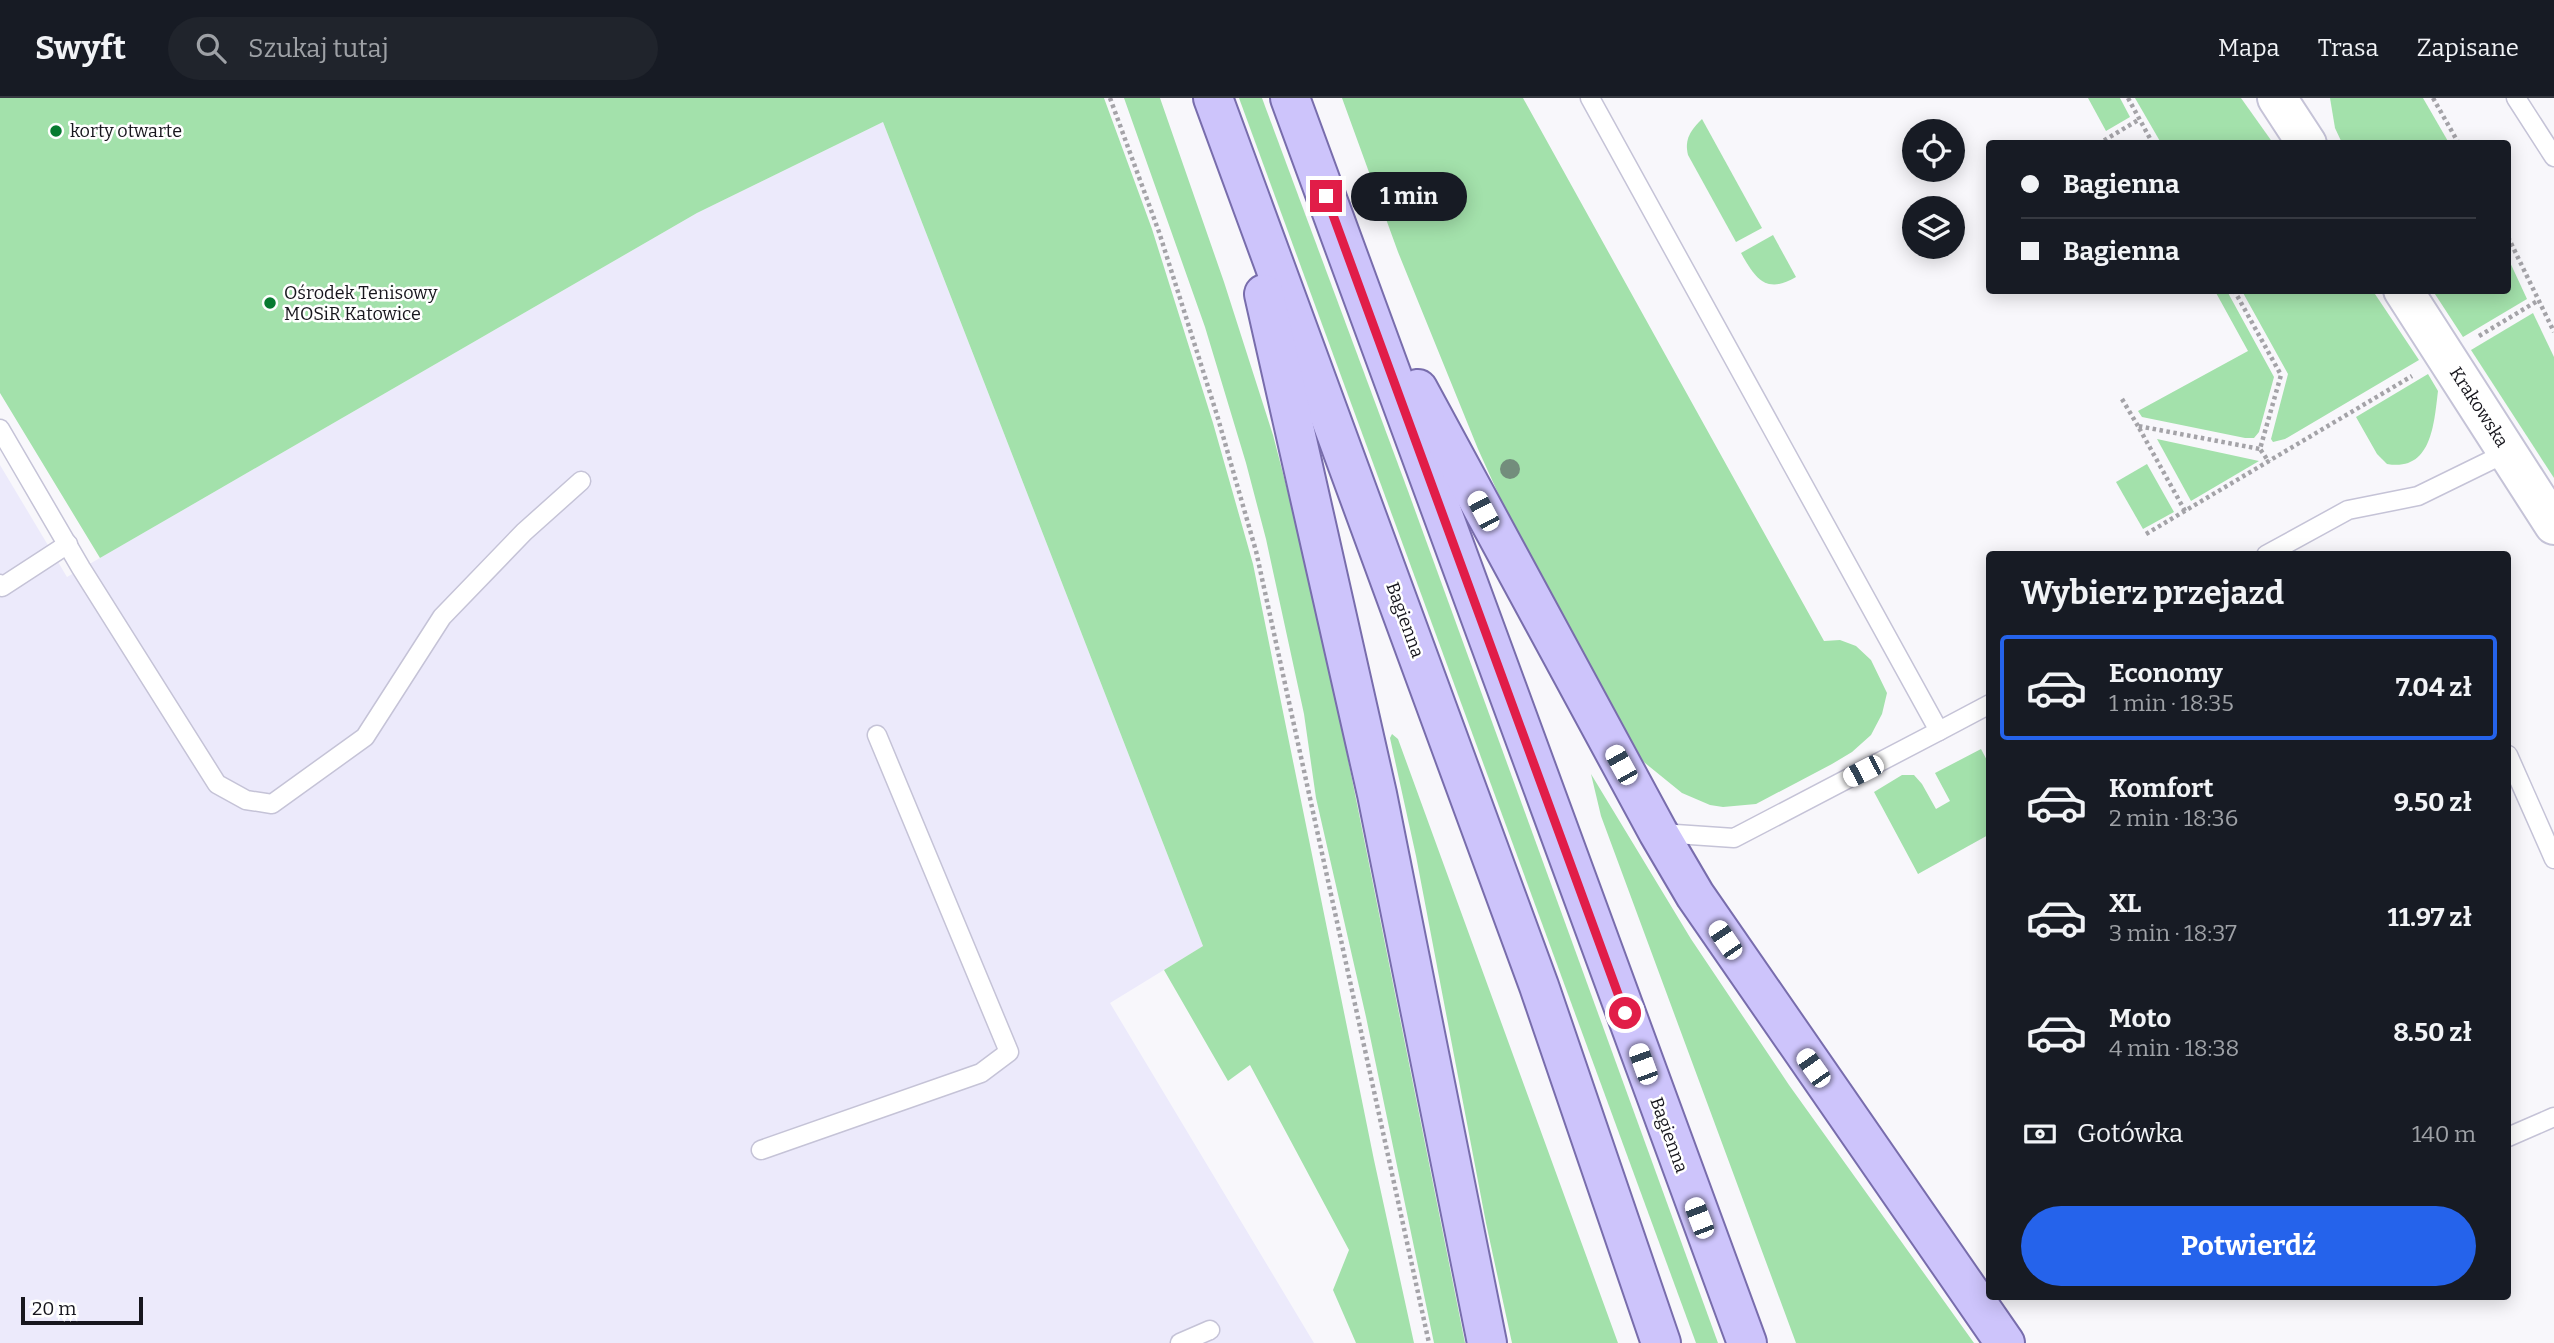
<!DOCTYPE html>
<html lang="pl">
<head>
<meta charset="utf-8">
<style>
  :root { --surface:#171b24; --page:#20242c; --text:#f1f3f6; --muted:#9ea1a6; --line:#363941; --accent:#2563eb }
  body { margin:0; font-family:Bitter,serif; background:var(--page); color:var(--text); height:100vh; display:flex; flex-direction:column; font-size:26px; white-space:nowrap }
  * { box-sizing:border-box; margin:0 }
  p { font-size:23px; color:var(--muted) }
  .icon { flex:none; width:38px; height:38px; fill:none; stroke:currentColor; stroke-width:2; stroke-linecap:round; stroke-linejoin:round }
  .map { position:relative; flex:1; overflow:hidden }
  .sheet { position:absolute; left:1986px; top:453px; width:525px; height:749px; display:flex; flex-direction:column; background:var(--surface); border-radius:7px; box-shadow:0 4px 18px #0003 }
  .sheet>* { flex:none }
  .banner { position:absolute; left:1986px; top:42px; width:525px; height:154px; border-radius:7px; box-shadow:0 4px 18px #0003; display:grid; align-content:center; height:154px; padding:0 35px; background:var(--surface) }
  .buttons { position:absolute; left:1902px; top:21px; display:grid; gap:14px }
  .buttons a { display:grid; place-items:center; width:63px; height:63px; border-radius:50%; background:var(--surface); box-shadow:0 4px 18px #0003; font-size:35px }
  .scale { position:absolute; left:21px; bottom:18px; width:122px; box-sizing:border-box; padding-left:7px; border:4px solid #17161d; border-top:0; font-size:19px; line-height:24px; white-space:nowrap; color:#17161d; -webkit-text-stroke:5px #fff; paint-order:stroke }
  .end { position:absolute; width:32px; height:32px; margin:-16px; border:9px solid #e11d48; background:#fff; box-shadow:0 0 0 4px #fff }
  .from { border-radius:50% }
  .bubble { position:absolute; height:49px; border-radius:24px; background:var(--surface); box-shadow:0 4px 18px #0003; font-size:23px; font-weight:700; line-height:49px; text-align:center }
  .car { position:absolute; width:21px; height:42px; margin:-21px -10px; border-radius:9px; box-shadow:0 0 5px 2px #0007; background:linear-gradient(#fff 24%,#345 0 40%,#fff 0 76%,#345 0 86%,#fff 0) }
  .banner b { display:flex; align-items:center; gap:24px; height:66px; font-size:26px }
  .banner b+b { border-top:2px solid var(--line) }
  .banner i { width:18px; height:18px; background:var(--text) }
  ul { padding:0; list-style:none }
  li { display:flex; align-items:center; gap:21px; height:105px; margin:0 14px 10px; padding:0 21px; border:4px solid transparent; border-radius:7px }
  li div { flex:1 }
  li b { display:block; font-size:26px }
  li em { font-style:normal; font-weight:700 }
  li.current { border-color:var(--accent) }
  li>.icon { width:63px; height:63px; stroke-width:1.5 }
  h2 { padding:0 35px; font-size:32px; line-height:84px }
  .pay { display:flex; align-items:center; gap:18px; height:77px; padding:0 35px; font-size:26px }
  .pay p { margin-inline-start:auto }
  .cta { display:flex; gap:14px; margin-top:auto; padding:14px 35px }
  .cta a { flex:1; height:80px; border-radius:42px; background:var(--accent); color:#fff; font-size:28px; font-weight:700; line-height:80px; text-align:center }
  header { display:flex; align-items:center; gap:42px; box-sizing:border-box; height:98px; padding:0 35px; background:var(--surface); border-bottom:2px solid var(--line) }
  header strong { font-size:33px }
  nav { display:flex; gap:38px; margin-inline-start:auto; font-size:24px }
  .search { width:490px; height:63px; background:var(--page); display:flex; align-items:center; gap:18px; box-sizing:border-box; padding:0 24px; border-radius:38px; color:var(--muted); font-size:26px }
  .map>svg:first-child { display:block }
  .built { fill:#eceafb }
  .green { fill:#a3e1ab }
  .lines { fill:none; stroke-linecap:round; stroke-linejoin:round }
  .service-casing { stroke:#c5c3d7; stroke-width:21 }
  .tertiary-casing { stroke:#c5c3d7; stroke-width:42 }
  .primary-casing { stroke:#786dac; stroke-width:42 }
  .path { stroke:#a4a3a8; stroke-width:4.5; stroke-dasharray:3.5 3.5; stroke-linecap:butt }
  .service { stroke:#fff; stroke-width:18 }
  .tertiary { stroke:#fff; stroke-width:38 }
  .primary { stroke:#cdc4fb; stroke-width:38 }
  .tree { fill:#738d7c }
  .route { stroke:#e11d48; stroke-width:9 }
  .poi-dot { fill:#077a30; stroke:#fff; stroke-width:2.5 }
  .labels { text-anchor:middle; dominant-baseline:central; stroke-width:5; stroke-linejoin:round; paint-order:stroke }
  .poi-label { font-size:18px; fill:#17161d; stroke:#fff; text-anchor:start }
  .street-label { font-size:18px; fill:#17161d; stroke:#fff }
</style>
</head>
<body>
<header>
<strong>Swyft</strong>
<div class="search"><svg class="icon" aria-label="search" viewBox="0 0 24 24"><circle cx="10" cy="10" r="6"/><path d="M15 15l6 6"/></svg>Szukaj tutaj</div>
<nav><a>Mapa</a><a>Trasa</a><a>Zapisane</a></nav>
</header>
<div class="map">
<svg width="2554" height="1245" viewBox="0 0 2554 1245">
  <rect width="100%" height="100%" fill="#f8f7fb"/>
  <path class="built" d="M883,24L1203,848L1110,905L1314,1245H0V367L67,479L697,115Z"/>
  <g class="green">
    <path d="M0,0H1104L1152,131L1213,325L1253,466L1374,1062L1414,1245H1356L1333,1192L1349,1152L1250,967L1228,983L1164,872L1203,848L883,24L697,115L100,460L0,295Z"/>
    <path d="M1124,0H1160L1224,184L1273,337L1293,414L1341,626L1465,1245H1434L1366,919L1316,700L1304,616L1266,441L1246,365L1205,229Z"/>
    <path d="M1239,0H1262L1408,393L1718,1245H1696Z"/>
    <path d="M1342,0H1523L1824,543L1840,542L1856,548L1871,562L1887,595L1882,616L1871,637L1852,654L1832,666L1756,706L1723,709L1710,707L1682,695L1629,652L1512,426L1478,351L1398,154Z"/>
    <path d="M2088,0H2120L2130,19L2106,33Z"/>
    <path d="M2135,0H2241L2273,45H2161Z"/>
    <path d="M2330,0H2423L2449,45H2342L2335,30Z"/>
    <path d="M1702,21L1762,130L1736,144L1688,57C1684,41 1691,32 1702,21Z"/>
    <path d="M1773,137L1796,179C1766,197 1755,180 1741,155Z"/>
    <path d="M2508,160L2527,201L2463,239L2433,193L2508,192Z"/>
    <path d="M2215,193H2227L2274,279L2259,334L2254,340H2245L2142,319L2138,313L2248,253Z"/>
    <path d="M2242,193H2373L2419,262L2285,341L2273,344L2271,341L2288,276Z"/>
    <path d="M2533,215L2554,259V380L2471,252Z"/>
    <path d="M2428,276L2438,293C2434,325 2432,374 2387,366L2377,356L2356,319Z"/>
    <path d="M2157,341L2259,363L2191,403Z"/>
    <path d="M2147,366L2174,414L2143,431L2116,384Z"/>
    <path d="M1392,636L1398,641L1618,1245H1512L1486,1125L1416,758L1390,640Z"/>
    <path d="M1981,651L1990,668V736L1918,776L1874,694L1902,677H1914L1922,686L1936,711L1950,703L1935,675Z"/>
    <path d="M1591,676L1691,841L1789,987L1974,1245H1796L1601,718Z"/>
  </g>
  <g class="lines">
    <defs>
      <g id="service">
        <path d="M1590,0L1939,633L1990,606"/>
        <path d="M2516,0L2554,59"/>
        <path d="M0,331L81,470L217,686L246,702L272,706L365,639L442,519L524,434L581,383"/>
        <path d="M2266,457L2348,412L2418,398L2508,354"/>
        <path d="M0,486L2,489L68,446"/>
        <path d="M2508,657L2554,761"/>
        <path d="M1661,735L1734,740L1939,633"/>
        <path d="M2508,1039L2554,1019"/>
        <path d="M761,1052L981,975L1009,954L877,637"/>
        <path d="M1180,1245L1210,1232"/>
      </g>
      <g id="tertiary">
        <path d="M2277,0L2307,46"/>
        <path d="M2403,192L2554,427"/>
      </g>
      <g id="primary">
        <path d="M1213,0L1539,888L1661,1245"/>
        <path d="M1290,0L1747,1245"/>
        <path d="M1264,196L1377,696L1487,1245"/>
        <path d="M1418,291L1658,734L1695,797L2005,1245"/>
      </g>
    </defs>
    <use href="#service" class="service-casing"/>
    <use href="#tertiary" class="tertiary-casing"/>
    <use href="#primary" class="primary-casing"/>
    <g class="path">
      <path d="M1110,0L1159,134L1217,317L1256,453L1429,1245"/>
      <path d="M2128,0L2153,46"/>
      <path d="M2433,0L2459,46"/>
      <path d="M2098,46L2140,21"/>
      <path d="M2508,139L2554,234"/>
      <path d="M2234,192L2281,277L2260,351L2269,364"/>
      <path d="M2479,238L2539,202"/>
      <path d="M2122,301L2138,328"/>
      <path d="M2185,413L2138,328L2260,351"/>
      <path d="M2146,436L2412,278"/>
    </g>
    <use href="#service" class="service"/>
    <use href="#tertiary" class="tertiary"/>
    <use href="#primary" class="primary"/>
  </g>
  <circle class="tree" cx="1510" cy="371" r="10"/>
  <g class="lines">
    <path class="route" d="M1326,98L1625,915"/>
  </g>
  <g class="poi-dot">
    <circle cx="56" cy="33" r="7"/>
    <circle cx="270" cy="205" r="7"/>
  </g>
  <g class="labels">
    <g class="poi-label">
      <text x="70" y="33">korty otwarte</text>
      <text x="284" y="195">Ośrodek Tenisowy<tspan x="284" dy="21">MOSiR Katowice</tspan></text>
    </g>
    <g class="street-label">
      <text transform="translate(2479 309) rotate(57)">Krakowska</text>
      <text transform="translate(1405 522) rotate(70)">Bagienna</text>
      <text transform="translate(1669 1037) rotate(70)">Bagienna</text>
    </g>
  </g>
</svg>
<div class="buttons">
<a><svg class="icon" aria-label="locate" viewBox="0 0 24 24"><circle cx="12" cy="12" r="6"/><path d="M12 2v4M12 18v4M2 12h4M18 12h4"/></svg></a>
<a><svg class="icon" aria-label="layers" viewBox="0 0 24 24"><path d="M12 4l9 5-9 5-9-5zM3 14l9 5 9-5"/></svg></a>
</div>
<div class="scale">20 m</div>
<i class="end from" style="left:1625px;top:915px"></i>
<i class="end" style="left:1326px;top:98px"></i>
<div class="bubble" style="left:1351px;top:74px;width:116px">1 min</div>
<i class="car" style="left:1483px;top:413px;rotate:332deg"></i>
<i class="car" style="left:1621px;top:667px;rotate:331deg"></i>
<i class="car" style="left:1863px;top:673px;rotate:243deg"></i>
<i class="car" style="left:1725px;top:842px;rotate:326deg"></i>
<i class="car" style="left:1643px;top:966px;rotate:340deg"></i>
<i class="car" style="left:1813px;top:970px;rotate:325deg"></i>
<i class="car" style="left:1699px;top:1120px;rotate:339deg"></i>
<div class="banner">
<b><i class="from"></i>Bagienna</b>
<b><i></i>Bagienna</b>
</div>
<section class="sheet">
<h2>Wybierz przejazd</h2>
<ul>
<li class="current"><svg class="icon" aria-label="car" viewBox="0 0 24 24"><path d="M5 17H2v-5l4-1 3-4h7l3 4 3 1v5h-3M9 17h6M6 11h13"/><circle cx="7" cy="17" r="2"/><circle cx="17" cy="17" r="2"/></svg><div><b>Economy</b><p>1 min · 18:35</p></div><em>7.04 zł</em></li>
<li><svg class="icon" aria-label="car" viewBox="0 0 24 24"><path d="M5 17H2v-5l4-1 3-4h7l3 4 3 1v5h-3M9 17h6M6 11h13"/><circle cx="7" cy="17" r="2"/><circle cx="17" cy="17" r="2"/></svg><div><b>Komfort</b><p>2 min · 18:36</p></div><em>9.50 zł</em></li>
<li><svg class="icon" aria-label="car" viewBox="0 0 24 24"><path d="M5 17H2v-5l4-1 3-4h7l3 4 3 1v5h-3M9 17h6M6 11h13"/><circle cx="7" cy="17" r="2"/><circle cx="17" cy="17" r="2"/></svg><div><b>XL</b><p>3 min · 18:37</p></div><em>11.97 zł</em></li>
<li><svg class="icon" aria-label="car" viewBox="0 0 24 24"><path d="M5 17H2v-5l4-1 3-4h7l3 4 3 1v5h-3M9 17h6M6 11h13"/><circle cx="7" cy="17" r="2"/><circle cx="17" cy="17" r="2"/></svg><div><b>Moto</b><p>4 min · 18:38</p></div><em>8.50 zł</em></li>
</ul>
<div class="pay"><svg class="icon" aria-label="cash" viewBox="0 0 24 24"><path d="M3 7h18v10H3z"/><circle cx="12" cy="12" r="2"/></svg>Gotówka<p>140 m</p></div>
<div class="cta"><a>Potwierdź</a></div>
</section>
</div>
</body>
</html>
